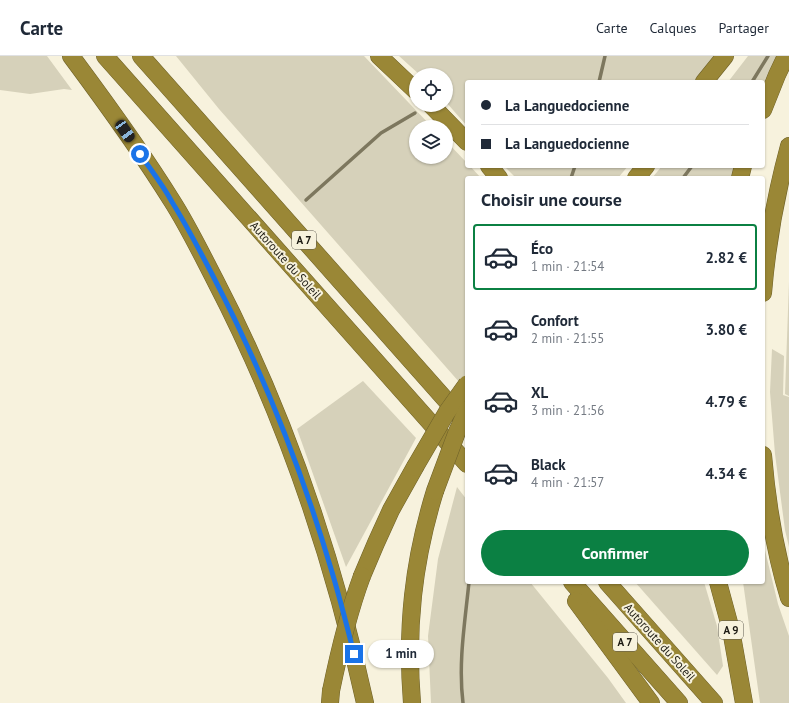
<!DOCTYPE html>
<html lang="fr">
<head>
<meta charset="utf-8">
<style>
  :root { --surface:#fff; --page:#f2f2f3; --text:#1f2937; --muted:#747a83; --line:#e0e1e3; --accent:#0b8043 }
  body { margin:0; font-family:"PT Sans",sans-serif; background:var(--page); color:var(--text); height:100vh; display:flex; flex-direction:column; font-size:15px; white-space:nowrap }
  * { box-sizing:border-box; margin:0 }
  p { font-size:13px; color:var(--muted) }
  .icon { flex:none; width:22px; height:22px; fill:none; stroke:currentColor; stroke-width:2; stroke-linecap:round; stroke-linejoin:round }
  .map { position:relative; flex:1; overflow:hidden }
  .details { position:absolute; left:465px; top:120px; width:300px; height:408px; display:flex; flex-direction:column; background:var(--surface); border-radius:4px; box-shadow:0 1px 3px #0004 }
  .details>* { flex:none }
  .banner { position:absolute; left:465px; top:24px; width:300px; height:88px; border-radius:4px; box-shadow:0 1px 3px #0004; display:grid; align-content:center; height:88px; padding:0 16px; background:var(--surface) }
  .fabs { position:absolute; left:409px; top:12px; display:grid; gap:8px }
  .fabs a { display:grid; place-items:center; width:44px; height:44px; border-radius:50%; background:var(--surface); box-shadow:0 1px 3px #0004; font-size:20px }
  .end { position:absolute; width:18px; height:18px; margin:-9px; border:5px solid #1a73e8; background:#fff; box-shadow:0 0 0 2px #fff }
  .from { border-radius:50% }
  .bubble { position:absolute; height:28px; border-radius:14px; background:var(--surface); box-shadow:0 1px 3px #0004; font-size:13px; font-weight:800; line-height:28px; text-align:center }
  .car { position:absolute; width:12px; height:24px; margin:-12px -6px; border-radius:5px; box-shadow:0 0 3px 1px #0007; background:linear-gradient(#222 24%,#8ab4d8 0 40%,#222 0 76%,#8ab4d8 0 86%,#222 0) }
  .banner b { display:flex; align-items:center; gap:14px; height:38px; font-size:15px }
  .banner b+b { border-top:1px solid var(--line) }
  .banner i { width:10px; height:10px; background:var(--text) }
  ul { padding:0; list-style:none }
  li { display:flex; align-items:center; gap:12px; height:66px; margin:0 8px 6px; padding:0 8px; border:2px solid transparent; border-radius:4px }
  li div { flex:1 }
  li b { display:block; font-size:15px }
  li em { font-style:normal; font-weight:800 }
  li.active { border-color:var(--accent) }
  li>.icon { width:36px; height:36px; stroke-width:1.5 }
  h2 { padding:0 16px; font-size:18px; line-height:48px }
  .primary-button { display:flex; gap:8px; margin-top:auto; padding:8px 16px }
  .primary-button a { flex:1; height:46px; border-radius:24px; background:var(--accent); color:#fff; font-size:16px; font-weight:800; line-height:46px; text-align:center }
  header { display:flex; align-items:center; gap:24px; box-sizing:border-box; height:56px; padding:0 20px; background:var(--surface); border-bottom:1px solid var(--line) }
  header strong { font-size:19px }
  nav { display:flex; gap:22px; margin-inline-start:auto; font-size:14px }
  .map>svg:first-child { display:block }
  .green { fill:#d6d1ba }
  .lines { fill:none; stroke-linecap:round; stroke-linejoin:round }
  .stream { stroke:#7d775e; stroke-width:3.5 }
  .highway-casing { stroke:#6d6029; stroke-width:18 }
  .highway { stroke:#9a8736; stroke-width:17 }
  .highway-bridge-casing { stroke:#6d6029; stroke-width:18; stroke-linecap:butt }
  .highway-bridge { stroke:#9a8736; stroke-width:17 }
  .route { stroke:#1a73e8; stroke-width:5 }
  .labels { text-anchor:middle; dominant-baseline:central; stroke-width:4; stroke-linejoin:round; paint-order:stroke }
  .shield { fill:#f7f2dd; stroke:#5c594e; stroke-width:1 }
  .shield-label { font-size:11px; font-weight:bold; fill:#1a1811 }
  .street-label { font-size:12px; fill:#1a1811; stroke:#f7f2dd }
</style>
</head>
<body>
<header>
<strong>Carte</strong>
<nav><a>Carte</a><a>Calques</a><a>Partager</a></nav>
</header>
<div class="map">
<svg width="789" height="647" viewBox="0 0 789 647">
  <rect width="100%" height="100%" fill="#f7f2dd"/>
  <g class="green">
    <path d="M0,0H47L72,34L64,33L30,38L0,34Z"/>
    <path d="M176,0H364L432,71H416V101H446V85L467,107V110H470L481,122H467V317L460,327L219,53Z"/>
    <path d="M399,0H718L697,26H467V70L446,46V19H420Z"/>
    <path d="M748,0H779L763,37V26H728Z"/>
    <path d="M504,110H628L618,122H516Z"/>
    <path d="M662,110H737L734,122H652Z"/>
    <path d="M789,226V340L785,338Z"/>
    <path d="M772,293L784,300L783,339L789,341V491L785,474L775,398L770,336Z"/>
    <path d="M363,325L416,382L346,511L297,373Z"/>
    <path d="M457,431L467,444V526H530L608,622L626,647H431L428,580L438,503Z"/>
    <path d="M763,486L778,548L789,580V647H760L743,526H763Z"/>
    <path d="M635,526H704L717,570L723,610L717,619Z"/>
  </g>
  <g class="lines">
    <g class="stream">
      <path d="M599,26L605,0"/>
      <path d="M752,26L768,0"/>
      <path d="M571,122L575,110"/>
      <path d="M683,122L692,110"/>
      <path d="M306,144L381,77L415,57"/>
      <path d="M463,647C458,607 465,566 469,526"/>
    </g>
    <defs>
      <g id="highway">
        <path d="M71,0C106,47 141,95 172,145C188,170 201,197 215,224C284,357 333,500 365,647"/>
        <path d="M105,0L467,408"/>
        <path d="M141,0L460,360"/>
        <path d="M379,0L416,35"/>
        <path d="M704,26L725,0"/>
        <path d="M431,49L467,86"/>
        <path d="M763,54L777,19L786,0"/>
        <path d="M489,110L499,122"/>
        <path d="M636,122L646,110"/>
        <path d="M740,122L743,110"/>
        <path d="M763,237C767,188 776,138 789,90"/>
        <path d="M763,399C767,447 775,496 789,542"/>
        <path d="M362,520L376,487L391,454L415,411"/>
        <path d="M572,526L679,647"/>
        <path d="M607,526L714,647"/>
        <path d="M718,526L731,574L744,647"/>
        <path d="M576,545L651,647"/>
        <path d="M330,647L331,635"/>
        <path d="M412,647C406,573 413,506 435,435"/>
      </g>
    </defs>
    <use href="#highway" class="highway-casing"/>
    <use href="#highway" class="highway"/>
    <defs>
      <g id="highway-bridge">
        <path d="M415,411L447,356L467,328"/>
        <path d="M435,435L457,376L467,354"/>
        <path d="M331,635C339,596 348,558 362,520"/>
      </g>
    </defs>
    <use href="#highway-bridge" class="highway-bridge-casing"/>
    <use href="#highway-bridge" class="highway-bridge"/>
  </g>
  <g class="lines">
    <path class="route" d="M140,98C151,114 163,129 172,146C187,170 200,195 213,220C262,314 302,414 332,516C340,543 347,570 354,598"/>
  </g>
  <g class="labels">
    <g class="shield">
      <rect x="292" y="175" width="24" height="18" rx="3"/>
      <rect x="719" y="565" width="24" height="18" rx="3"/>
      <rect x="613" y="577" width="24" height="18" rx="3"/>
    </g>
    <g class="shield-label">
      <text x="304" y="184">A 7</text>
      <text x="731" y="574">A 9</text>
      <text x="625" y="586">A 7</text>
    </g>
    <g class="street-label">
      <text transform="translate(286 204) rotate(48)">Autoroute du Soleil</text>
      <text transform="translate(660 586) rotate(48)">Autoroute du Soleil</text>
    </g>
  </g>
</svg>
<div class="fabs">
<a><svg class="icon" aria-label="locate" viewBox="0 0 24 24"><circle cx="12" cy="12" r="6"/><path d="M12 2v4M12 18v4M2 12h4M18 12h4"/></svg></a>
<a><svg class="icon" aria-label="layers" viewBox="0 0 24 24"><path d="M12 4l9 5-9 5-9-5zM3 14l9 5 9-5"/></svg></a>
</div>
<i class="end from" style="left:140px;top:98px"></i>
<i class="end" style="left:354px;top:598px"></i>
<div class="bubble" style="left:368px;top:584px;width:66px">1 min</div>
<i class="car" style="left:125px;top:75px;rotate:145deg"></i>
<div class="banner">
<b><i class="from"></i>La Languedocienne</b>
<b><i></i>La Languedocienne</b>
</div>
<section class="details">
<h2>Choisir une course</h2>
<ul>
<li class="active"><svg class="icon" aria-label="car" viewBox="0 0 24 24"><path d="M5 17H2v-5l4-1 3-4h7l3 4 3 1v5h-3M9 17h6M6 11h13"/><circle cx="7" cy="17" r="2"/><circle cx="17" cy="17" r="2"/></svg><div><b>Éco</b><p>1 min · 21:54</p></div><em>2.82 €</em></li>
<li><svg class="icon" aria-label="car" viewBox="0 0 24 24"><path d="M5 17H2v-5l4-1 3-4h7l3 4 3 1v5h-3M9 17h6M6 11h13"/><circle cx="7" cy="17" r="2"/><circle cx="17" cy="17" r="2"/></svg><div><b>Confort</b><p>2 min · 21:55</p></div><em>3.80 €</em></li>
<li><svg class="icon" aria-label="car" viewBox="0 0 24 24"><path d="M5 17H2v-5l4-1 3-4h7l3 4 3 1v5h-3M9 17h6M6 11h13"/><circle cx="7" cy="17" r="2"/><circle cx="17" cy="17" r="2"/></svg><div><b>XL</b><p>3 min · 21:56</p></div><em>4.79 €</em></li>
<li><svg class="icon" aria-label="car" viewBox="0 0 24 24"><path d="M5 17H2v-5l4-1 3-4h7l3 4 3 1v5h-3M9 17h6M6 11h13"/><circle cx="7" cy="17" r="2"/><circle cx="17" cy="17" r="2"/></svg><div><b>Black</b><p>4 min · 21:57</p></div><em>4.34 €</em></li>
</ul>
<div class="primary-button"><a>Confirmer</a></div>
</section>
</div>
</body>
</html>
